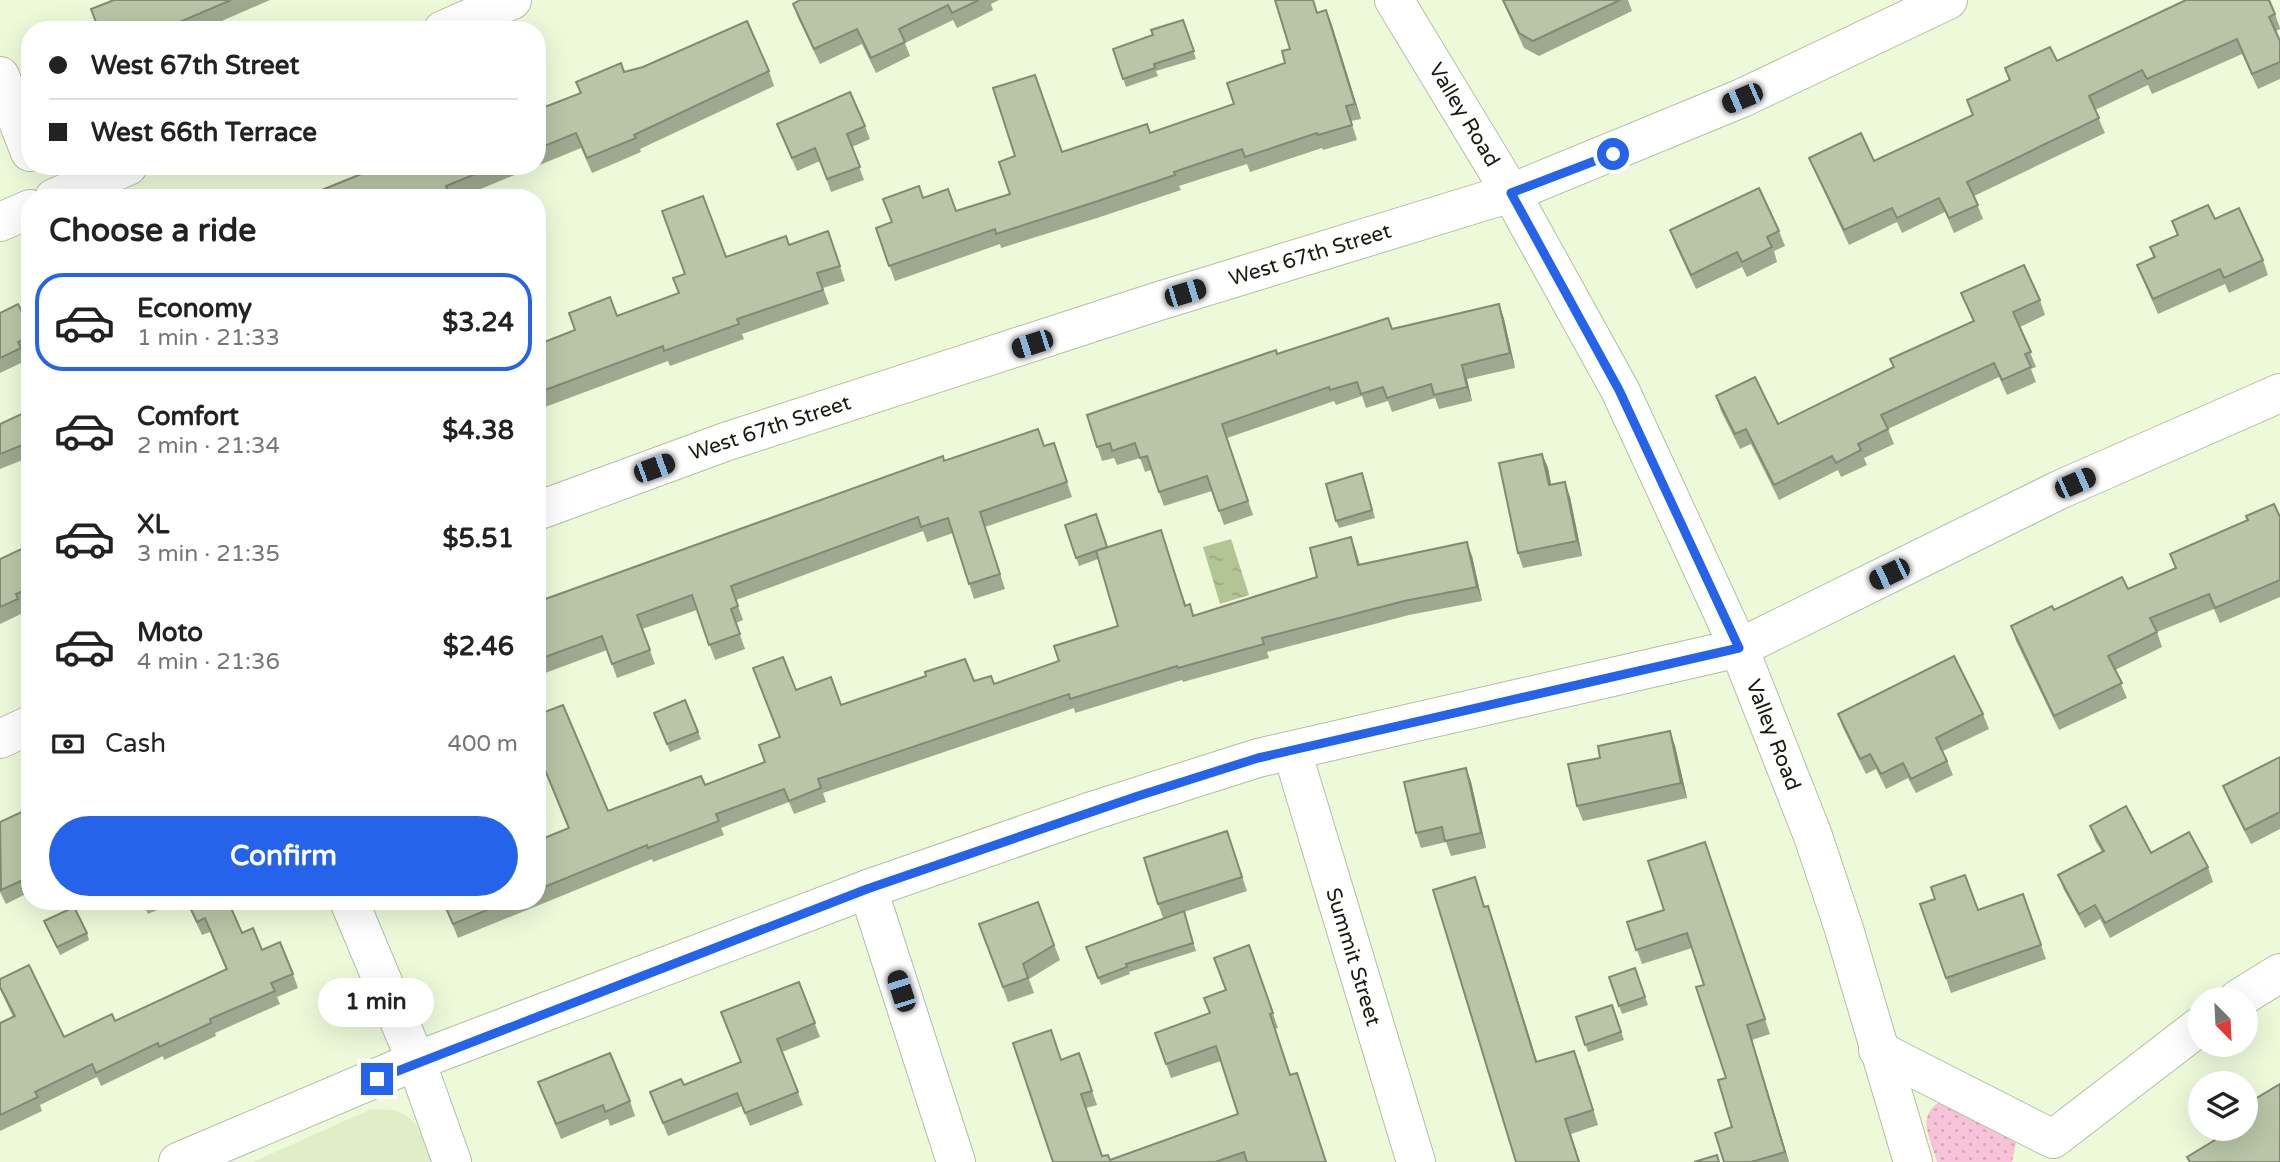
<!DOCTYPE html>
<html lang="en">
<head>
<meta charset="utf-8">
<style>
  :root { --surface:#fff; --page:#f2f2f2; --text:#222; --muted:#767676; --line:#e0e0e0; --accent:#2563eb }
  body { margin:0; font-family:"Varela Round",sans-serif; background:var(--page); color:var(--text); height:100vh; display:flex; flex-direction:column; font-size:26px; white-space:nowrap }
  * { box-sizing:border-box; margin:0 }
  p { font-size:23px; color:var(--muted) }
  .icon { flex:none; width:38px; height:38px; fill:none; stroke:currentColor; stroke-width:2; stroke-linecap:round; stroke-linejoin:round }
  .map { position:relative; flex:1; overflow:hidden }
  .panel { position:absolute; left:21px; top:189px; width:525px; height:721px; display:flex; flex-direction:column; background:var(--surface); border-radius:28px; box-shadow:0 7px 28px #0002 }
  .panel>* { flex:none }
  .guide { position:absolute; left:21px; top:21px; width:525px; height:154px; border-radius:28px; box-shadow:0 7px 28px #0002; display:grid; align-content:center; height:154px; padding:0 28px; background:var(--surface) }
  .needle { width:46px; rotate:156deg }
  .fabs { position:absolute; left:2188px; top:987px; display:grid; gap:14px }
  .fabs a { display:grid; place-items:center; width:70px; height:70px; border-radius:50%; background:var(--surface); box-shadow:0 7px 28px #0002; font-size:35px }
  .end { position:absolute; width:32px; height:32px; margin:-16px; border:9px solid #2563eb; background:#fff; box-shadow:0 0 0 4px #fff }
  .from { border-radius:50% }
  .bubble { position:absolute; height:49px; border-radius:24px; background:var(--surface); box-shadow:0 7px 28px #0002; font-size:23px; font-weight:800; line-height:49px; text-align:center }
  .car { position:absolute; width:21px; height:42px; margin:-21px -10px; border-radius:9px; box-shadow:0 0 5px 2px #0007; background:linear-gradient(#222 24%,#8ab4d8 0 40%,#222 0 76%,#8ab4d8 0 86%,#222 0) }
  .guide b { display:flex; align-items:center; gap:24px; height:66px; font-size:26px }
  .guide b+b { border-top:2px solid var(--line) }
  .guide i { width:18px; height:18px; background:var(--text) }
  ul { padding:0; list-style:none }
  li { display:flex; align-items:center; gap:21px; height:98px; margin:0 14px 10px; padding:0 14px; border:4px solid transparent; border-radius:28px }
  li div { flex:1 }
  li b { display:block; font-size:26px }
  li em { font-style:normal; font-weight:800 }
  li.on { border-color:var(--accent) }
  li>.icon { width:63px; height:63px; stroke-width:1.5 }
  h2 { padding:0 28px; font-size:32px; line-height:84px }
  .pay { display:flex; align-items:center; gap:18px; height:77px; padding:0 28px; font-size:26px }
  .pay p { margin-inline-start:auto }
  .cta { display:flex; gap:14px; margin-top:auto; padding:14px 28px }
  .cta a { flex:1; height:80px; border-radius:42px; background:var(--accent); color:#fff; font-size:28px; font-weight:800; line-height:80px; text-align:center }
  .map>svg:first-child { display:block }
  .built { fill:#e0eec8 }
  .grass { fill:url(#grass-dots) }
  .water { fill:url(#water-ripples) }
  .lines { fill:none; stroke-linecap:round; stroke-linejoin:round }
  .minor-casing { stroke:#b4bfa1; stroke-width:40 }
  .minor { stroke:#fff; stroke-width:38 }
  .wall { fill:#9fa98f }
  .shaded-wall { fill:#828a74 }
  .building { fill:#b9c5a6; stroke:#828a74; stroke-width:2 }
  .route { stroke:#2563eb; stroke-width:9 }
  .labels { text-anchor:middle; dominant-baseline:central; stroke-width:6; stroke-linejoin:round; paint-order:stroke }
  .street-label { font-size:21px; fill:#161a0f; stroke:#fff }
</style>
</head>
<body>
<div class="map">
<svg width="2280" height="1162" viewBox="0 0 2280 1162">
  <defs>
    <pattern id="grass-dots" width="8" height="8" patternUnits="userSpaceOnUse" patternTransform="scale(1.75)"><rect width="8" height="8" fill="#f8c3d9"/><path d="M2 2h.1M6 6h.1" fill="none" stroke="#d4a7b9" stroke-width="1.8" stroke-linecap="round"/></pattern>
    <pattern id="water-ripples" width="26" height="14" patternUnits="userSpaceOnUse" patternTransform="scale(1.75)"><rect width="26" height="14" fill="#b4c595"/><path d="M2 4q2-2 4 0t4 0M15 11q2-2 4 0t4 0" fill="none" stroke="#9aa97f"/></pattern>
  </defs>
  <rect width="100%" height="100%" fill="#edf9d9"/>
  <path class="built" d="M371,1109L395,1110L410,1118L418,1127L432,1162H253Z"/>
  <path class="grass" d="M1939,1102L2009,1133L2016,1143L2012,1162H1937C1931,1139 1916,1117 1939,1102Z"/>
  <path class="water" d="M1231,539L1249,595L1220,604L1203,547Z"/>
  <g class="lines">
    <defs>
      <g id="minor">
        <path d="M1394,0L1511,193L1620,390L1739,648L1813,836L1844,929L1913,1162"/>
        <path d="M443,30L512,0"/>
        <path d="M0,76L30,152"/>
        <path d="M54,198L128,166"/>
        <path d="M0,222L30,209"/>
        <path d="M537,511L725,442L1159,301L1511,193L1742,98L1948,0"/>
        <path d="M0,739L30,725"/>
        <path d="M1292,751L1416,1162"/>
        <path d="M868,889L956,1162"/>
        <path d="M349,901L416,1061L452,1162"/>
        <path d="M2238,999L2280,973"/>
        <path d="M1878,1050L2053,1139L2200,1026"/>
        <path d="M178,1162L416,1061L868,889L1092,811L1258,758L1739,648L2059,490L2280,393"/>
      </g>
    </defs>
    <use href="#minor" class="minor-casing"/>
    <use href="#minor" class="minor"/>
  </g>
  <g class="wall">
    <path d="M114,0H270L201,30H99Z"/>
    <path d="M800,0H999L991,4L993,10L957,28L953,20L905,43L910,56L876,73L862,44L820,64L798,18L793,4Z"/>
    <path d="M1502,0H1628L1632,11L1539,56L1524,48Z"/>
    <path d="M1326,10L1361,119L1351,121L1357,140L1323,150L1322,148L1250,172L1247,164L1179,186L1181,190L1097,218L1001,248L1000,244L895,281L876,228L892,222L956,211L1010,194L1062,152L1150,133L1234,104L1285,63L1290,49L1318,13Z"/>
    <path d="M2275,14L2280,28V29L2276,31L2280,41V79L2258,89L2242,54L2152,94L2148,85L2095,110L2105,133L1974,196L1983,219L1954,233L1945,212L1902,233L1897,222L1849,245L1815,172L1809,158L1874,161L1972,115L1967,100L2009,80L2005,68L2057,61Z"/>
    <path d="M1183,20L1196,59L1156,71L1158,76L1126,87L1113,49L1153,35Z"/>
    <path d="M769,71L774,86L640,149L641,152L592,173L581,148L537,166V110L580,93L576,82L624,72Z"/>
    <path d="M777,124L865,126L870,139L852,147L864,180L831,192L820,161L797,171Z"/>
    <path d="M403,166H536L459,198H302Z"/>
    <path d="M2215,219L2263,260L2268,275L2229,293L2225,284L2158,314L2143,280L2137,265L2153,257L2150,247L2177,235L2172,221Z"/>
    <path d="M1670,230L1779,231L1785,246L1774,251L1777,262L1747,277L1742,267L1696,289L1675,244Z"/>
    <path d="M828,231L845,281L823,288L829,304L742,334L744,339L670,366L668,361L537,410V345L679,293L726,257L789,245Z"/>
    <path d="M1961,293L2040,300L2045,315L2020,327L2036,367L2031,369L2036,382L2007,395L1999,377L1888,429L1894,444L1864,458L1867,465L1841,477L1838,470L1779,500L1751,444L1740,449L1721,411L1716,396L1778,424L1893,367L1890,359L1973,321Z"/>
    <path d="M1499,304L1504,319L1515,368L1467,379L1472,401L1439,409L1435,398L1392,412L1388,401L1366,408L1362,396L1336,405L1334,401L1227,438L1253,515L1224,525L1212,491L1164,506L1151,470L1145,472L1140,458L1117,465L1114,458L1102,461L1087,415L1277,354L1392,329Z"/>
    <path d="M0,313L30,328V351L23,354L25,361L0,373Z"/>
    <path d="M30,410V457L0,469V424Z"/>
    <path d="M1054,443L1072,497L985,527L1005,589L974,599L953,533L927,542L923,531L736,600L743,620L736,623L745,649L715,660L697,610L642,629L655,664L617,678L607,650L537,676V602L944,461L1044,446Z"/>
    <path d="M1542,454L1548,468L1551,485L1570,497L1582,556L1523,568L1518,553Z"/>
    <path d="M1365,481L1375,518L1339,528L1336,521Z"/>
    <path d="M2280,517V597L2220,623L2214,609L2157,632L2162,647L2115,670L2127,698L2059,730L2016,641L2011,626L2054,610L2128,589L2175,568L2170,554Z"/>
    <path d="M1065,525L1108,548L1161,530L1186,605L1190,604L1194,615L1317,577L1351,537L1360,565L1472,556L1482,601L1409,615L1267,652L1269,658L1183,682L1182,680L1075,713L1074,708L823,793L826,802L794,814L789,802L721,828L724,835L653,862L652,859L458,938L443,901H537V841L568,828L538,753L608,811L705,785L765,762L779,737L796,690L841,705L974,681L994,684L1059,661L1118,626L1098,559L1079,566Z"/>
    <path d="M30,545V605L21,609L23,613L0,624V559Z"/>
    <path d="M685,700L701,739L670,752L654,713Z"/>
    <path d="M1838,714H1983L1989,729L1943,751L1953,775L1916,793L1908,778L1886,789L1876,769L1866,774L1843,728Z"/>
    <path d="M1670,731L1675,746L1687,798L1583,821L1577,806Z"/>
    <path d="M2280,757V829L2251,844L2229,801L2223,786Z"/>
    <path d="M1466,768L1471,782L1486,848L1451,856L1446,842L1421,848L1416,833Z"/>
    <path d="M30,808V892L6,904L0,892V822Z"/>
    <path d="M2090,826L2151,853L2208,867L2213,882L2110,938L2100,919L2085,928L2064,890L2058,875L2102,852L2095,840Z"/>
    <path d="M1227,831L1247,891L1184,912L1196,951L1129,972L1130,974L1101,985L1086,947L1163,918L1158,904Z"/>
    <path d="M1705,842L1770,1034L1752,1040L1789,1162H1724L1732,1127L1726,1078L1704,985L1692,948L1642,964L1627,922L1664,910Z"/>
    <path d="M1475,877L1485,907L1493,921L1537,1062L1580,1065L1598,1125L1571,1134L1580,1162H1516Z"/>
    <path d="M2023,894L2046,959L1951,993L1920,904L1978,910Z"/>
    <path d="M142,901H178L148,914Z"/>
    <path d="M186,901H228L242,933L293,974L298,988L277,997L280,1004L215,1033L216,1036L164,1060L163,1056L101,1086L97,1077L40,1105L42,1111L0,1131V1023L13,1017L0,989V979L64,1037L115,1021L226,970L210,932L202,935Z"/>
    <path d="M1038,902L1060,960L1029,979L1034,993L1008,1002L979,924Z"/>
    <path d="M44,921L87,933L89,940L60,955Z"/>
    <path d="M1249,945L1278,1028L1275,1029L1290,1075L1297,1073L1326,1162H1053L1062,1059L1079,1053L1097,1105L1086,1108L1102,1156L1110,1160L1238,1114L1221,1061L1171,1078L1155,1033L1210,1013L1226,990Z"/>
    <path d="M1635,968L1648,1005L1622,1014L1609,977Z"/>
    <path d="M799,982L820,1037L782,1052L803,1105L750,1126L742,1106L668,1136L650,1092L684,1085L740,1062Z"/>
    <path d="M1612,1005L1624,1040L1588,1052L1576,1017Z"/>
    <path d="M538,1082L630,1101L635,1116L610,1126L608,1119L561,1139Z"/>
  </g>
  <g class="shaded-wall">
    <path d="M1326,10L1332,25L1361,119L1355,104Z"/>
    <path d="M1499,304L1504,319L1515,368L1510,353Z"/>
    <path d="M1462,365L1467,379L1472,401L1467,387Z"/>
    <path d="M1542,454L1548,468L1554,500L1549,485Z"/>
    <path d="M1565,482L1570,497L1582,556L1577,541Z"/>
    <path d="M1351,537L1356,551L1363,579L1358,565Z"/>
    <path d="M1467,542L1472,556L1482,601L1477,587Z"/>
    <path d="M1670,731L1675,746L1687,798L1681,783Z"/>
    <path d="M1466,768L1471,782L1486,848L1481,833Z"/>
    <path d="M1488,906L1493,921L1542,1077L1536,1062Z"/>
    <path d="M1747,1025L1752,1040L1789,1162L1785,1152Z"/>
  </g>
  <g class="building">
    <path d="M114,0H231L163,29L164,30H99L91,9Z"/>
    <path d="M800,0H979L952,13L948,5L899,29L905,42L871,58L857,29L814,49L793,4Z"/>
    <path d="M1275,0H1313L1317,13L1326,10L1355,104L1346,106L1352,125L1318,135L1317,133L1245,157L1242,149L1174,172L1175,175L1092,203L996,234L995,229L889,266L876,228L892,222L883,199L919,186L923,198L948,189L956,211L1010,194L999,162L1015,156L993,88L1035,75L1062,152L1147,124L1150,133L1234,104L1227,83L1285,63L1282,51L1290,49Z"/>
    <path d="M1503,0H1620L1533,41L1519,33Z"/>
    <path d="M2186,0H2269L2275,14L2269,17L2280,41V62L2252,74L2237,39L2147,79L2142,70L2089,96L2099,118L1967,182L1978,205L1949,218L1939,198L1897,218L1892,208L1844,230L1809,158L1861,133L1874,161L1973,115L1967,100L2010,80L2005,68L2050,47L2057,61Z"/>
    <path d="M1183,20L1194,51L1154,64L1155,68L1123,79L1113,49L1153,35L1151,30Z"/>
    <path d="M747,21L769,71L634,135L636,138L587,158L576,133L537,149V110L581,93L576,82L621,63L624,72L643,67Z"/>
    <path d="M850,92L865,126L847,134L860,167L827,179L815,148L792,158L777,124Z"/>
    <path d="M381,166H400V168L403,166H495L446,186L451,198H302Z"/>
    <path d="M1759,188L1779,231L1767,237L1772,247L1742,262L1737,252L1691,275L1670,230Z"/>
    <path d="M703,196L726,257L786,236L789,245L828,231L840,266L817,273L823,290L737,319L739,324L664,351L663,346L537,393V345L575,330L569,313L610,297L617,316L679,293L673,278L685,274L662,211Z"/>
    <path d="M2208,205L2215,219L2239,208L2263,260L2224,278L2220,269L2153,299L2137,265L2155,257L2150,247L2178,235L2172,221Z"/>
    <path d="M2024,265L2040,300L2013,312L2031,352L2025,354L2031,367L2002,380L1994,363L1881,415L1888,429L1858,444L1861,450L1836,463L1832,456L1774,485L1746,429L1735,434L1716,396L1755,377L1778,424L1894,367L1890,359L1974,321L1961,293Z"/>
    <path d="M18,304L30,328V336L18,342L21,348L0,358V313Z"/>
    <path d="M1499,304L1510,353L1462,365L1467,387L1434,395L1431,384L1387,398L1383,387L1361,394L1357,382L1330,390L1329,387L1222,424L1248,501L1219,511L1207,476L1159,492L1147,456L1140,458L1135,443L1112,451L1110,443L1097,447L1087,415L1276,350L1277,354L1388,318L1392,329Z"/>
    <path d="M30,410V442L0,454V424Z"/>
    <path d="M1038,429L1044,446L1054,443L1067,482L980,512L1000,574L969,584L948,518L921,527L918,517L731,586L738,606L731,609L740,634L709,645L692,595L637,615L650,650L612,664L602,636L537,660V602L943,456L944,461Z"/>
    <path d="M1542,454L1549,485L1565,482L1577,541L1518,553L1499,463Z"/>
    <path d="M1362,473L1372,510L1336,521L1326,484Z"/>
    <path d="M2274,504L2280,517V580L2215,608L2209,594L2150,618L2157,632L2108,656L2122,683L2054,716L2011,626L2052,606L2054,610L2122,577L2128,589L2176,568L2170,554L2248,520L2246,516Z"/>
    <path d="M1096,514L1107,547L1076,558L1065,525Z"/>
    <path d="M1161,530L1185,606L1190,604L1193,616L1317,577L1310,548L1351,537L1358,565L1467,542L1477,587L1404,601L1262,638L1264,644L1178,668L1177,666L1070,699L1069,694L818,779L821,788L789,801L784,789L716,814L719,821L648,848L647,845L537,890V841L569,828L538,753L541,752L537,741V715L563,705L608,811L701,776L705,785L765,762L759,745L780,737L753,668L783,657L796,690L831,677L841,705L926,676L925,672L965,659L974,681L991,676L994,684L1059,661L1054,646L1118,626L1096,551Z"/>
    <path d="M30,545V588L16,594L18,599L0,607V559Z"/>
    <path d="M1954,656L1983,714L1936,738L1947,761L1911,779L1903,763L1881,774L1870,754L1860,759L1838,714Z"/>
    <path d="M685,700L698,732L667,744L654,713Z"/>
    <path d="M1670,731L1681,783L1577,806L1568,764L1600,758L1598,746Z"/>
    <path d="M2280,757V812L2245,830L2223,786Z"/>
    <path d="M1466,768L1481,833L1445,841L1442,827L1416,833L1404,782Z"/>
    <path d="M2126,806L2151,853L2189,832L2208,867L2105,923L2095,905L2079,914L2058,875L2104,851L2090,826Z"/>
    <path d="M30,808V848H28L30,851V877L1,890L0,822Z"/>
    <path d="M1227,831L1242,877L1158,904L1144,858Z"/>
    <path d="M1705,842L1765,1019L1747,1025L1785,1152L1751,1162H1724L1715,1133L1732,1127L1718,1080L1726,1078L1696,987L1704,985L1687,933L1636,950L1627,922L1664,910L1648,861Z"/>
    <path d="M1965,875L1978,910L2023,894L2041,945L1946,978L1920,904L1935,899L1931,887Z"/>
    <path d="M1475,877L1484,907L1488,906L1536,1062L1574,1051L1593,1110L1565,1119L1579,1162H1516L1433,890Z"/>
    <path d="M187,901H228L242,933L253,928L262,950L280,942L293,974L271,983L275,991L210,1019L211,1023L159,1047L158,1043L96,1073L92,1064L35,1092L38,1097L0,1115V1023L15,1016L0,987V979L29,965L64,1037L112,1014L115,1021L227,969L205,918L197,922Z"/>
    <path d="M443,901H509L453,924Z"/>
    <path d="M1038,902L1054,945L1023,964L1028,978L1003,987L979,924Z"/>
    <path d="M74,907L87,933L57,947L44,921Z"/>
    <path d="M1184,911L1193,943L1126,964L1127,967L1098,978L1086,947Z"/>
    <path d="M1249,945L1273,1013L1270,1014L1290,1075L1297,1073L1326,1162H1247L1244,1152L1215,1162H1053L1013,1043L1051,1030L1061,1060L1079,1053L1092,1091L1081,1094L1102,1156L1108,1155L1110,1160L1238,1114L1216,1046L1166,1064L1155,1033L1210,1013L1204,998L1226,990L1214,958Z"/>
    <path d="M1635,968L1645,997L1619,1006L1609,977Z"/>
    <path d="M799,982L815,1023L777,1039L798,1092L745,1113L737,1093L663,1123L650,1092L681,1079L684,1085L741,1062L721,1012Z"/>
    <path d="M1612,1005L1621,1032L1585,1045L1576,1017Z"/>
    <path d="M610,1053L630,1101L605,1112L603,1105L556,1124L538,1082Z"/>
    <path d="M2280,1084V1162H2190L2187,1157L2228,1132L2225,1129H2245V1105Z"/>
    <path d="M1717,1155L1719,1162H1694Z"/>
  </g>
  <g class="lines">
    <path class="route" d="M377,1079L867,889L1138,796L1258,758L1739,648L1619,390L1511,193L1613,154"/>
  </g>
  <g class="labels">
    <g class="street-label">
      <text transform="translate(1464 115) rotate(59)">Valley Road</text>
      <text transform="translate(1310 255) rotate(-17)">West 67th Street</text>
      <text transform="translate(770 428) rotate(-18)">West 67th Street</text>
      <text transform="translate(1773 735) rotate(69)">Valley Road</text>
      <text transform="translate(1353 957) rotate(73)">Summit Street</text>
    </g>
  </g>
</svg>
<div class="fabs">
<a><svg class="needle" viewBox="-14 -14 28 28"><path d="M0-13l5 13h-10z" fill="#e53935"/><path d="M0 13l5-13h-10z" fill="#767676"/></svg></a>
<a><svg class="icon" aria-label="layers" viewBox="0 0 24 24"><path d="M12 4l9 5-9 5-9-5zM3 14l9 5 9-5"/></svg></a>
</div>
<i class="end from" style="left:1613px;top:154px"></i>
<i class="end" style="left:377px;top:1079px"></i>
<div class="bubble" style="left:318px;top:978px;width:116px">1 min</div>
<i class="car" style="left:1742px;top:98px;rotate:247deg"></i>
<i class="car" style="left:1185px;top:293px;rotate:73deg"></i>
<i class="car" style="left:1032px;top:344px;rotate:252deg"></i>
<i class="car" style="left:654px;top:468px;rotate:70deg"></i>
<i class="car" style="left:2075px;top:483px;rotate:66deg"></i>
<i class="car" style="left:1889px;top:574px;rotate:244deg"></i>
<i class="car" style="left:901px;top:991px;rotate:342deg"></i>
<div class="guide">
<b><i class="from"></i>West 67th Street</b>
<b><i></i>West 66th Terrace</b>
</div>
<section class="panel">
<h2>Choose a ride</h2>
<ul>
<li class="on"><svg class="icon" aria-label="car" viewBox="0 0 24 24"><path d="M5 17H2v-5l4-1 3-4h7l3 4 3 1v5h-3M9 17h6M6 11h13"/><circle cx="7" cy="17" r="2"/><circle cx="17" cy="17" r="2"/></svg><div><b>Economy</b><p>1 min · 21:33</p></div><em>$3.24</em></li>
<li><svg class="icon" aria-label="car" viewBox="0 0 24 24"><path d="M5 17H2v-5l4-1 3-4h7l3 4 3 1v5h-3M9 17h6M6 11h13"/><circle cx="7" cy="17" r="2"/><circle cx="17" cy="17" r="2"/></svg><div><b>Comfort</b><p>2 min · 21:34</p></div><em>$4.38</em></li>
<li><svg class="icon" aria-label="car" viewBox="0 0 24 24"><path d="M5 17H2v-5l4-1 3-4h7l3 4 3 1v5h-3M9 17h6M6 11h13"/><circle cx="7" cy="17" r="2"/><circle cx="17" cy="17" r="2"/></svg><div><b>XL</b><p>3 min · 21:35</p></div><em>$5.51</em></li>
<li><svg class="icon" aria-label="car" viewBox="0 0 24 24"><path d="M5 17H2v-5l4-1 3-4h7l3 4 3 1v5h-3M9 17h6M6 11h13"/><circle cx="7" cy="17" r="2"/><circle cx="17" cy="17" r="2"/></svg><div><b>Moto</b><p>4 min · 21:36</p></div><em>$2.46</em></li>
</ul>
<div class="pay"><svg class="icon" aria-label="cash" viewBox="0 0 24 24"><path d="M3 7h18v10H3z"/><circle cx="12" cy="12" r="2"/></svg>Cash<p>400 m</p></div>
<div class="cta"><a>Confirm</a></div>
</section>
</div>
</body>
</html>
